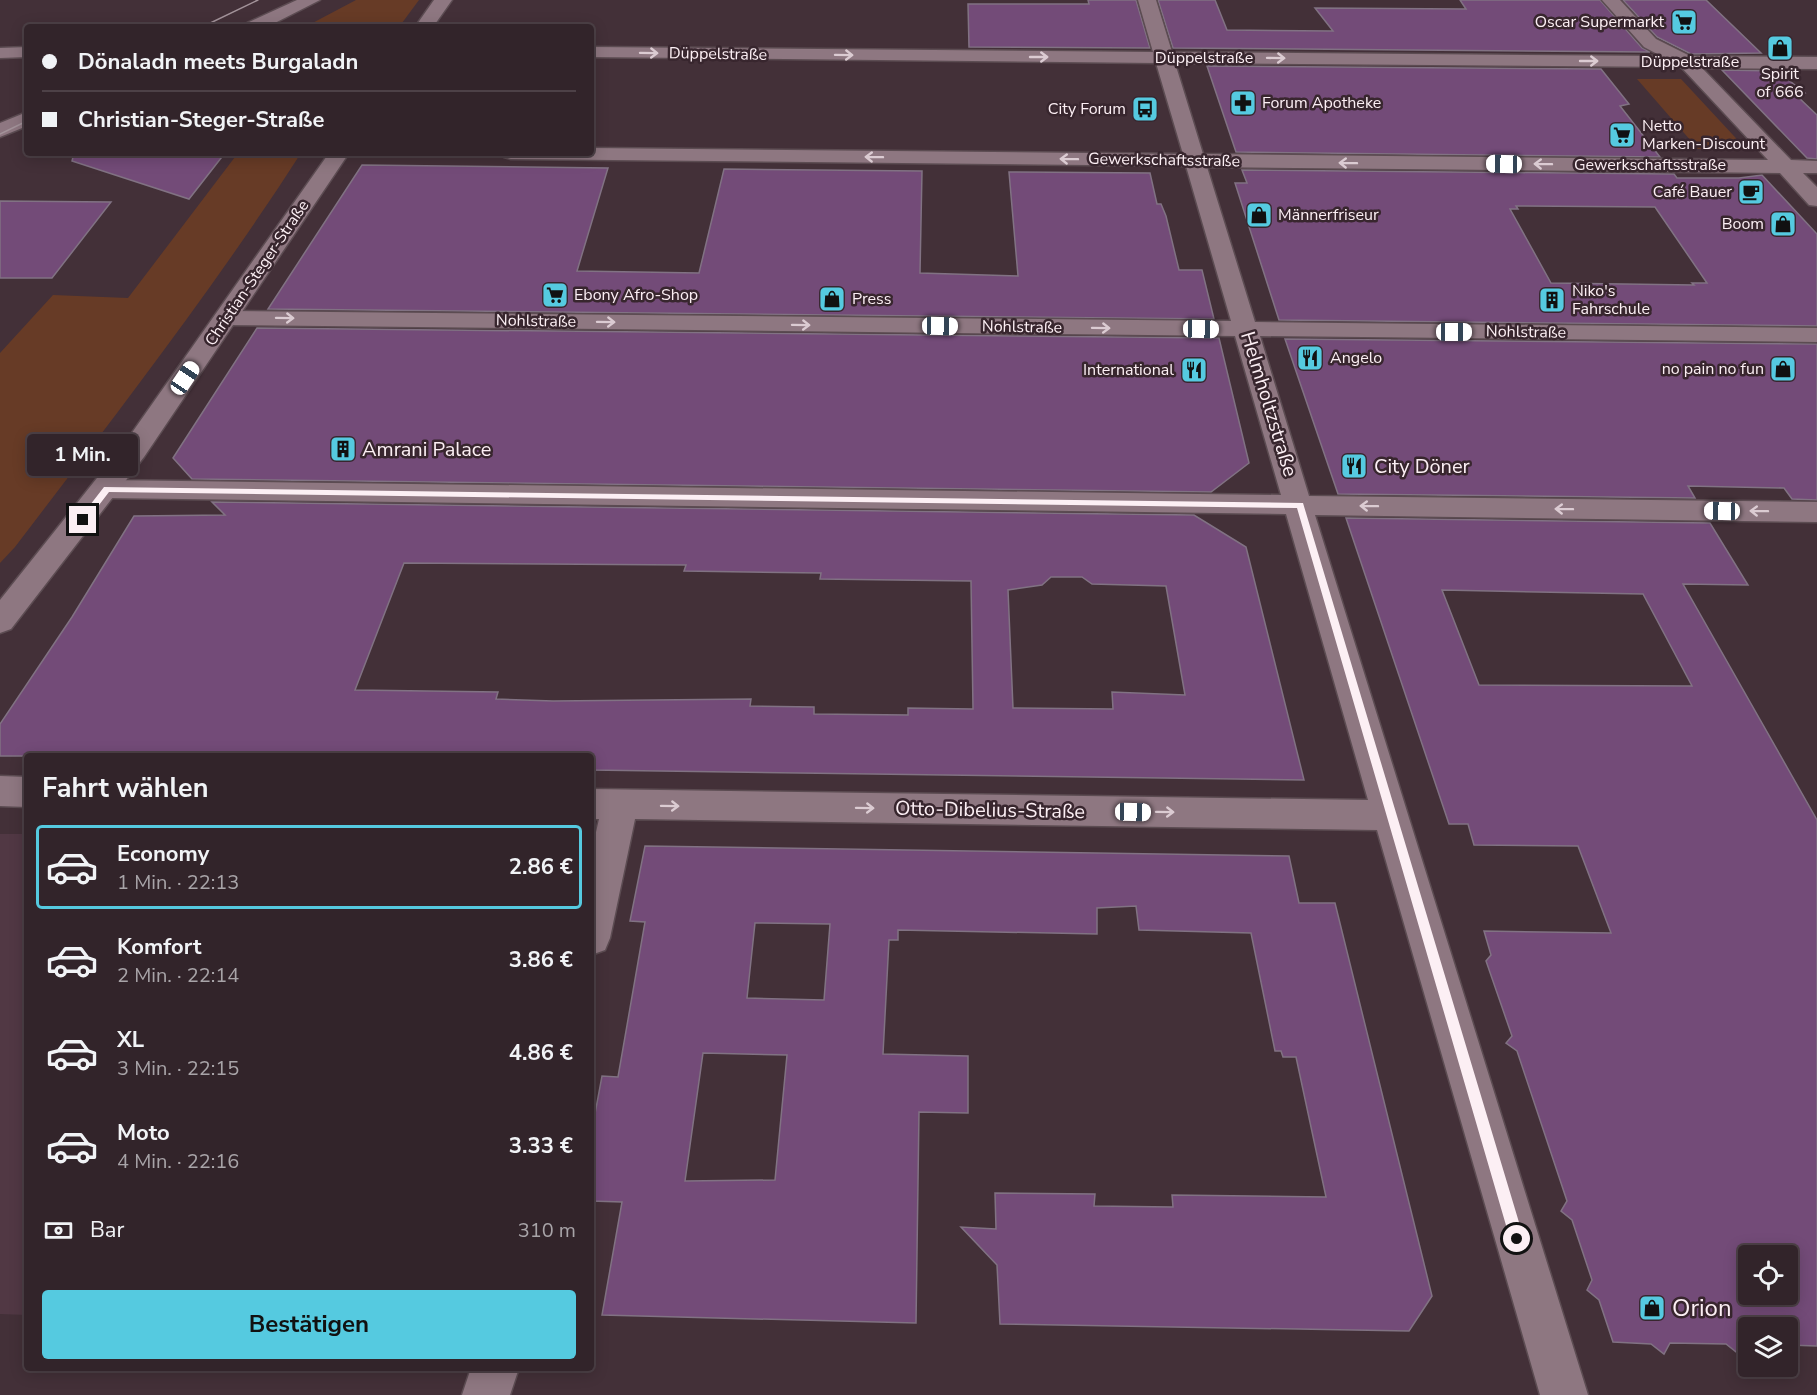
<!DOCTYPE html>
<html lang="de">
<head>
<meta charset="utf-8">
<style>
  :root { --surface:#32242a; --page:#3a2c32; --text:#f1f3f6; --muted:#a8a4a8; --line:#4d4147; --accent:#55cae0 }
  body { margin:0; font-family:"Nunito Sans",sans-serif; background:var(--page); color:var(--text); height:100vh; display:flex; flex-direction:column; font-size:22px; white-space:nowrap }
  * { box-sizing:border-box; margin:0 }
  p { font-size:20px; color:var(--muted) }
  .icon { flex:none; width:33px; height:33px; fill:none; stroke:currentColor; stroke-width:2; stroke-linecap:round; stroke-linejoin:round }
  .map { position:relative; flex:1; overflow:hidden }
  .panel { position:absolute; left:24px; top:753px; width:570px; height:618px; display:flex; flex-direction:column; background:var(--surface); border-radius:6px; box-shadow:0 3px 15px #0003,0 0 0 2px var(--line) }
  .panel>* { flex:none }
  .hud { position:absolute; left:24px; top:24px; width:570px; height:132px; border-radius:6px; box-shadow:0 3px 15px #0003,0 0 0 2px var(--line); display:grid; align-content:center; height:132px; padding:0 18px; background:var(--surface) }
  .controls { position:absolute; left:1738px; top:1245px; display:grid; gap:12px }
  .controls a { display:grid; place-items:center; width:60px; height:60px; border-radius:6px; background:var(--surface); box-shadow:0 3px 15px #0003,0 0 0 2px var(--line); font-size:30px }
  .end { position:absolute; width:27px; height:27px; margin:-14px; border:8px solid #fceff4; background:#111; box-shadow:0 0 0 3px #111 }
  .from { border-radius:50% }
  .bubble { position:absolute; height:42px; border-radius:6px; background:var(--surface); box-shadow:0 3px 15px #0003,0 0 0 2px var(--line); font-size:20px; font-weight:700; line-height:42px; text-align:center }
  .car { position:absolute; width:18px; height:36px; margin:-18px -9px; border-radius:8px; box-shadow:0 0 4px 2px #0007; background:linear-gradient(#fff 24%,#345 0 40%,#fff 0 76%,#345 0 86%,#fff 0) }
  .hud b { display:flex; align-items:center; gap:21px; height:57px; font-size:22px }
  .hud b+b { border-top:2px solid var(--line) }
  .hud i { width:15px; height:15px; background:var(--text) }
  ul { padding:0; list-style:none }
  li { display:flex; align-items:center; gap:18px; height:84px; margin:0 12px 9px; padding:0 6px; border:3px solid transparent; border-radius:6px }
  li div { flex:1 }
  li b { display:block; font-size:22px }
  li em { font-style:normal; font-weight:700 }
  li.current { border-color:var(--accent) }
  li>.icon { width:54px; height:54px; stroke-width:1.5 }
  h2 { padding:0 18px; font-size:27px; line-height:72px }
  .pay { display:flex; align-items:center; gap:15px; height:66px; padding:0 18px; font-size:22px }
  .pay p { margin-inline-start:auto }
  .action { display:flex; gap:12px; margin-top:auto; padding:12px 18px }
  .action a { flex:1; height:69px; border-radius:6px; background:var(--accent); color:#111; font-size:24px; font-weight:700; line-height:69px; text-align:center }
  .map>svg:first-child { display:block }
  .built { fill:#513844 }
  .green { fill:#673b26 }
  .building { fill:#734b78; stroke:#817283; stroke-width:1.5; fill-rule:evenodd }
  .lines { fill:none; stroke-linecap:round; stroke-linejoin:round }
  .street-casing { stroke:#5c4c52; stroke-width:3 }
  .secondary-casing { stroke:#5c4c52; stroke-width:3 }
  .street { fill:#8e7781; fill-rule:evenodd }
  .secondary { fill:#8e7781; fill-rule:evenodd }
  .tram { stroke:#a3939a; stroke-width:1.5 }
  .oneway { stroke:#dbcbd2 }
  .route { fill:#fceff4 }
  .labels { text-anchor:middle; dominant-baseline:central; stroke-width:5; stroke-linejoin:round; paint-order:stroke }
  .far-poi-label { font-size:16px; fill:#fceff4; stroke:#38262e; text-anchor:start }
  .far-street-label { font-size:16px; fill:#fceff4; stroke:#38262e }
  .street-label { font-size:20px; fill:#fceff4; stroke:#38262e }
  .poi-label { font-size:20px; fill:#fceff4; stroke:#38262e; text-anchor:start }
  .near-poi-label { font-size:24px; fill:#fceff4; stroke:#38262e; text-anchor:start }
</style>
</head>
<body>
<div class="map">
<svg width="1817" height="1395" viewBox="0 0 1817 1395">
  <rect width="100%" height="100%" fill="#433038"/>
  <path class="built" d="M0,834H27V1315L0,1314Z"/>
  <g class="green">
    <path d="M356,0H419L399,27H305Z"/>
    <path d="M1637,79H1681L1746,149H1698Z"/>
    <path d="M238,153H301C213,290 114,417 15,547L0,563V353L53,295L128,298Z"/>
  </g>
  <g class="building">
    <path d="M1088,0H1136L1150,48L969,47L968,4H1089Z"/>
    <path d="M1158,0H1215L1227,30L1333,31L1315,8L1466,9L1460,0H1600L1642,48L1650,52L1173,48Z"/>
    <path d="M1623,0H1706L1761,53L1691,54L1657,37Z"/>
    <path d="M1207,66L1601,69L1629,104L1620,106L1660,157L1236,152Z"/>
    <path d="M1722,70L1777,71L1805,93L1797,96L1817,115V159L1807,158Z"/>
    <path d="M74,153H225L189,199L72,161Z"/>
    <path d="M362,165L608,168L577,271L699,273L724,169L922,171L920,273L1018,276L1009,172L1150,173L1157,204H1161L1166,216L1179,270H1202L1214,319L268,309Z"/>
    <path d="M1242,170L1674,174L1677,178H1739L1762,175L1817,234V326L1279,320L1235,183H1247ZM1516,206L1655,207L1707,283H1692L1694,285L1551,283L1510,209H1518Z"/>
    <path d="M0,201L111,202L52,278H0Z"/>
    <path d="M257,328L1219,338L1249,463L1211,492L192,479L173,458Z"/>
    <path d="M1285,339L1817,344V500L1792,499L1784,488L1688,486L1695,498L1338,494Z"/>
    <path d="M212,502L1194,515L1246,547L1304,780L591,770V756H0V724L72,617L134,516L225,515ZM404,563L686,565L684,571L821,573L820,579L971,581L973,709L908,708V715L814,714V707L750,706L751,699L553,701L496,699L498,692L355,690ZM1051,577H1082L1092,584L1166,586L1185,695L1112,692L1113,709L1013,708L1008,590L1042,585Z"/>
    <path d="M1346,518L1710,523L1748,585L1683,584L1817,820V1346L1788,1345V1328H1749V1344H1745L1740,1355L1726,1344L1670,1343L1664,1354L1651,1344L1613,1342L1599,1300L1587,1290L1592,1280L1572,1220L1561,1211L1567,1201L1517,1051L1506,1043L1512,1036L1486,961L1491,955L1484,931L1611,933L1578,846L1474,845L1468,824H1449ZM1442,590L1643,594L1692,686L1479,685ZM1749,1256H1788V1294H1749Z"/>
    <path d="M645,846L1289,856L1299,903H1335L1432,1296L1409,1331L1000,1324L997,1265L961,1227L996,1229L995,1193L1095,1194L1094,1206L1173,1207L1172,1195L1326,1197L1296,1057H1283L1281,1051H1275L1251,933L1139,930L1136,906L1097,908V934L898,930V940H889L883,1054L968,1056V1113L919,1112L916,1323L602,1315L622,1202L591,1201V1135L602,1076L618,1077L645,922L630,921ZM755,923L830,924L824,1000L747,998ZM703,1053L787,1055L775,1180L685,1181Z"/>
  </g>
  <g class="lines">
    <defs>
      <g id="street">
        <path d="M434,0H452L433,27H415Z"/>
        <path d="M1138,0H1156L1172,52L1661,56L1644,47L1602,0H1620L1656,39L1690,56L1817,57V69L1702,68L1791,160L1817,161V173H1803L1817,187V206L1809,205L1780,173L1207,167L1255,322L1817,328V342L1260,336L1309,496L1817,502V522L1315,515L1588,1395H1540L1377,830L635,819L610,938L605,950L591,955V854L599,819H591V789L1368,800L1286,514L107,498L97,496L93,489L97,482L107,480L1281,495L1235,336L227,325L218,323L215,318L218,313L227,311L1231,321L1186,166L511,159L504,157L501,153H591V148L1183,154L1156,63L591,57V47L1153,52ZM1175,63L1681,67L1768,160L1203,154Z"/>
        <path d="M27,47V57L0,58V48Z"/>
        <path d="M0,776L27,777V807L0,806Z"/>
        <path d="M471,1368H519L510,1395H462Z"/>
      </g>
      <g id="secondary">
        <path d="M297,0H320L267,27H244L247,23Z"/>
        <path d="M27,112V126L0,137V123Z"/>
        <path d="M329,153H349L144,457L11,629L0,633V600L124,444Z"/>
      </g>
    </defs>
    <use href="#street" class="street-casing"/>
    <use href="#secondary" class="secondary-casing"/>
    <use href="#street" class="street"/>
    <use href="#secondary" class="secondary"/>
    <g class="tram">
      <path d="M202,27L258,0"/>
      <path d="M0,134L27,121"/>
    </g>
  </g>
  <defs><path id="oneway-shaft" d="M-6 0H5M1.5-3L5.5 0L1.5 3" fill="none" stroke-width="1.6" stroke-linecap="round" stroke-linejoin="round" transform="scale(1.5)"/></defs>
  <g class="oneway">
    <use href="#oneway-shaft" transform="translate(649 53) rotate(1)"/>
    <use href="#oneway-shaft" transform="translate(844 55) rotate(1)"/>
    <use href="#oneway-shaft" transform="translate(1039 57)"/>
    <use href="#oneway-shaft" transform="translate(1276 58) rotate(1)"/>
    <use href="#oneway-shaft" transform="translate(1589 61)"/>
    <use href="#oneway-shaft" transform="translate(874 157) rotate(-179)"/>
    <use href="#oneway-shaft" transform="translate(1069 159) rotate(-179)"/>
    <use href="#oneway-shaft" transform="translate(1348 163) rotate(-179)"/>
    <use href="#oneway-shaft" transform="translate(1543 164) rotate(-179)"/>
    <use href="#oneway-shaft" transform="translate(285 318) rotate(1)"/>
    <use href="#oneway-shaft" transform="translate(606 322) rotate(1)"/>
    <use href="#oneway-shaft" transform="translate(801 325) rotate(1)"/>
    <use href="#oneway-shaft" transform="translate(1101 328) rotate(1)"/>
    <use href="#oneway-shaft" transform="translate(1369 506) rotate(-179)"/>
    <use href="#oneway-shaft" transform="translate(1564 509) rotate(-179)"/>
    <use href="#oneway-shaft" transform="translate(1759 511) rotate(-179)"/>
    <use href="#oneway-shaft" transform="translate(670 806) rotate(1)"/>
    <use href="#oneway-shaft" transform="translate(865 808) rotate(1)"/>
    <use href="#oneway-shaft" transform="translate(1165 812) rotate(1)"/>
  </g>
  <path class="route" d="M104,487L1303,503L1524,1239L1522,1244H1512L1510,1239L1297,508L109,492L86,522H80V518Z"/>
  <defs>
    <symbol id="supermarket-square" viewBox="-11 -11 22 22"><rect x="-9" y="-9" width="18" height="18" rx="4" fill="#55cae0" stroke="#38262e"/><path d="M-6-5.5h2.5l.6 2H6L4.5 2H-2.5L-4.4-4H-6ZM-1.5 3.2a1.3 1.3 0 1 0 .1 0ZM3 3.2a1.3 1.3 0 1 0 .1 0Z" fill="#111"/></symbol>
    <symbol id="shop-square" viewBox="-11 -11 22 22"><rect x="-9" y="-9" width="18" height="18" rx="4" fill="#55cae0" stroke="#38262e"/><path d="M-5-2.5h2.3a2.7 3.5 0 0 1 5.4 0H5L5.5 6h-11ZM-1.5-2.5h3a1.5 2.3 0 0 0-3 0Z" fill="#111"/></symbol>
    <symbol id="pharmacy-square" viewBox="-11 -11 22 22"><rect x="-9" y="-9" width="18" height="18" rx="4" fill="#55cae0" stroke="#38262e"/><path d="M-2-6h4v4h4v4h-4v4h-4v-4h-4v-4h4Z" fill="#111"/></symbol>
    <symbol id="bus-square" viewBox="-11 -11 22 22"><rect x="-9" y="-9" width="18" height="18" rx="4" fill="#55cae0" stroke="#38262e"/><path d="M-5-6H5V4H4V6H2V4H-2V6H-4V4H-5ZM-3.5-4V0h7V-4ZM-3.5 1.2v1.5H-2V1.2ZM2 1.2v1.5H3.5V1.2Z" fill="#111"/></symbol>
    <symbol id="cafe-square" viewBox="-11 -11 22 22"><rect x="-9" y="-9" width="18" height="18" rx="4" fill="#55cae0" stroke="#38262e"/><path d="M-5.5-4.5H6V0H3Q3 3.5 0 3.5H-2.5Q-5.5 3.5-5.5 0ZM3-3.2v2h1.7v-2ZM-6 4.5H4V6H-6Z" fill="#111"/></symbol>
    <symbol id="building-square" viewBox="-11 -11 22 22"><rect x="-9" y="-9" width="18" height="18" rx="4" fill="#55cae0" stroke="#38262e"/><path d="M-4-6H4V6H1V3H-1V6H-4ZM-2.5-4.3h1.7v1.8h-1.7ZM.8-4.3h1.7v1.8H.8ZM-2.5-1h1.7V.8h-1.7ZM.8-1h1.7V.8H.8Z" fill="#111"/></symbol>
    <symbol id="restaurant-square" viewBox="-11 -11 22 22"><rect x="-9" y="-9" width="18" height="18" rx="4" fill="#55cae0" stroke="#38262e"/><path d="M-5-6h1v4h1v-4h1v4h1v-4h1v5L-1.5 .5V6h-2V.5L-5-1ZM5-6V6H3V1.5H1.5Q1.5-4 5-6Z" fill="#111"/></symbol>
  </defs>
  <g fill-rule="evenodd">
    <use href="#supermarket-square" x="1669" y="7" width="30" height="30"/>
    <use href="#shop-square" x="1765" y="33" width="30" height="30"/>
    <use href="#pharmacy-square" x="1228" y="88" width="30" height="30"/>
    <use href="#bus-square" x="1130" y="94" width="30" height="30"/>
    <use href="#supermarket-square" x="1607" y="120" width="30" height="30"/>
    <use href="#cafe-square" x="1736" y="177" width="30" height="30"/>
    <use href="#shop-square" x="1244" y="200" width="30" height="30"/>
    <use href="#shop-square" x="1768" y="209" width="30" height="30"/>
    <use href="#supermarket-square" x="540" y="280" width="30" height="30"/>
    <use href="#shop-square" x="817" y="284" width="30" height="30"/>
    <use href="#building-square" x="1537" y="285" width="30" height="30"/>
    <use href="#restaurant-square" x="1295" y="343" width="30" height="30"/>
    <use href="#shop-square" x="1768" y="354" width="30" height="30"/>
    <use href="#restaurant-square" x="1179" y="355" width="30" height="30"/>
    <use href="#building-square" x="328" y="434" width="30" height="30"/>
    <use href="#restaurant-square" x="1339" y="451" width="30" height="30"/>
    <use href="#shop-square" x="1637" y="1293" width="30" height="30"/>
  </g>
  <g class="labels">
    <g class="far-poi-label">
      <text x="1664" y="22" text-anchor="end">Oscar Supermarkt</text>
      <text x="1780" y="74" text-anchor="middle">Spirit<tspan x="1780" dy="18">of 666</tspan></text>
      <text x="1262" y="103">Forum Apotheke</text>
      <text x="1126" y="109" text-anchor="end">City Forum</text>
      <text x="1642" y="126">Netto<tspan x="1642" dy="18">Marken-Discount</tspan></text>
      <text x="1732" y="192" text-anchor="end">Café Bauer</text>
      <text x="1278" y="215">Männerfriseur</text>
      <text x="1764" y="224" text-anchor="end">Boom</text>
      <text x="1572" y="291">Niko's<tspan x="1572" dy="18">Fahrschule</tspan></text>
      <text x="574" y="295">Ebony Afro-Shop</text>
      <text x="852" y="299">Press</text>
      <text x="1330" y="358">Angelo</text>
      <text x="1764" y="369" text-anchor="end">no pain no fun</text>
      <text x="1174" y="370" text-anchor="end">International</text>
    </g>
    <g class="far-street-label">
      <text transform="translate(718 54) rotate(1)">Düppelstraße</text>
      <text x="1204" y="58">Düppelstraße</text>
      <text x="1690" y="62">Düppelstraße</text>
      <text transform="translate(1164 160) rotate(1)">Gewerkschaftsstraße</text>
      <text x="1650" y="165">Gewerkschaftsstraße</text>
      <text transform="translate(257 273) rotate(-56)">Christian-Steger-Straße</text>
      <text transform="translate(536 321) rotate(1)">Nohlstraße</text>
      <text transform="translate(1022 327) rotate(1)">Nohlstraße</text>
      <text transform="translate(1526 332) rotate(1)">Nohlstraße</text>
    </g>
    <g class="street-label">
      <text transform="translate(1269 404) rotate(73)">Helmholtzstraße</text>
      <text transform="translate(990 810) rotate(1)">Otto-Dibelius-Straße</text>
    </g>
    <g class="poi-label">
      <text x="362" y="449">Amrani Palace</text>
      <text x="1374" y="466">City Döner</text>
    </g>
    <g class="near-poi-label">
      <text x="1672" y="1308">Orion</text>
    </g>
  </g>
</svg>
<div class="controls">
<a><svg class="icon" aria-label="locate" viewBox="0 0 24 24"><circle cx="12" cy="12" r="6"/><path d="M12 2v4M12 18v4M2 12h4M18 12h4"/></svg></a>
<a><svg class="icon" aria-label="layers" viewBox="0 0 24 24"><path d="M12 4l9 5-9 5-9-5zM3 14l9 5 9-5"/></svg></a>
</div>
<i class="end from" style="left:1517px;top:1239px"></i>
<i class="end" style="left:83px;top:520px"></i>
<div class="bubble" style="left:27px;top:434px;width:111px">1 Min.</div>
<i class="car" style="left:1504px;top:164px;rotate:271deg"></i>
<i class="car" style="left:940px;top:326px;rotate:91deg"></i>
<i class="car" style="left:1201px;top:329px;rotate:91deg"></i>
<i class="car" style="left:1454px;top:332px;rotate:90deg"></i>
<i class="car" style="left:185px;top:378px;rotate:34deg"></i>
<i class="car" style="left:1722px;top:511px;rotate:271deg"></i>
<i class="car" style="left:1133px;top:812px;rotate:91deg"></i>
<div class="hud">
<b><i class="from"></i>Dönaladn meets Burgaladn</b>
<b><i></i>Christian-Steger-Straße</b>
</div>
<section class="panel">
<h2>Fahrt wählen</h2>
<ul>
<li class="current"><svg class="icon" aria-label="car" viewBox="0 0 24 24"><path d="M5 17H2v-5l4-1 3-4h7l3 4 3 1v5h-3M9 17h6M6 11h13"/><circle cx="7" cy="17" r="2"/><circle cx="17" cy="17" r="2"/></svg><div><b>Economy</b><p>1 Min. · 22:13</p></div><em>2.86 €</em></li>
<li><svg class="icon" aria-label="car" viewBox="0 0 24 24"><path d="M5 17H2v-5l4-1 3-4h7l3 4 3 1v5h-3M9 17h6M6 11h13"/><circle cx="7" cy="17" r="2"/><circle cx="17" cy="17" r="2"/></svg><div><b>Komfort</b><p>2 Min. · 22:14</p></div><em>3.86 €</em></li>
<li><svg class="icon" aria-label="car" viewBox="0 0 24 24"><path d="M5 17H2v-5l4-1 3-4h7l3 4 3 1v5h-3M9 17h6M6 11h13"/><circle cx="7" cy="17" r="2"/><circle cx="17" cy="17" r="2"/></svg><div><b>XL</b><p>3 Min. · 22:15</p></div><em>4.86 €</em></li>
<li><svg class="icon" aria-label="car" viewBox="0 0 24 24"><path d="M5 17H2v-5l4-1 3-4h7l3 4 3 1v5h-3M9 17h6M6 11h13"/><circle cx="7" cy="17" r="2"/><circle cx="17" cy="17" r="2"/></svg><div><b>Moto</b><p>4 Min. · 22:16</p></div><em>3.33 €</em></li>
</ul>
<div class="pay"><svg class="icon" aria-label="cash" viewBox="0 0 24 24"><path d="M3 7h18v10H3z"/><circle cx="12" cy="12" r="2"/></svg>Bar<p>310 m</p></div>
<div class="action"><a>Bestätigen</a></div>
</section>
</div>
</body>
</html>
